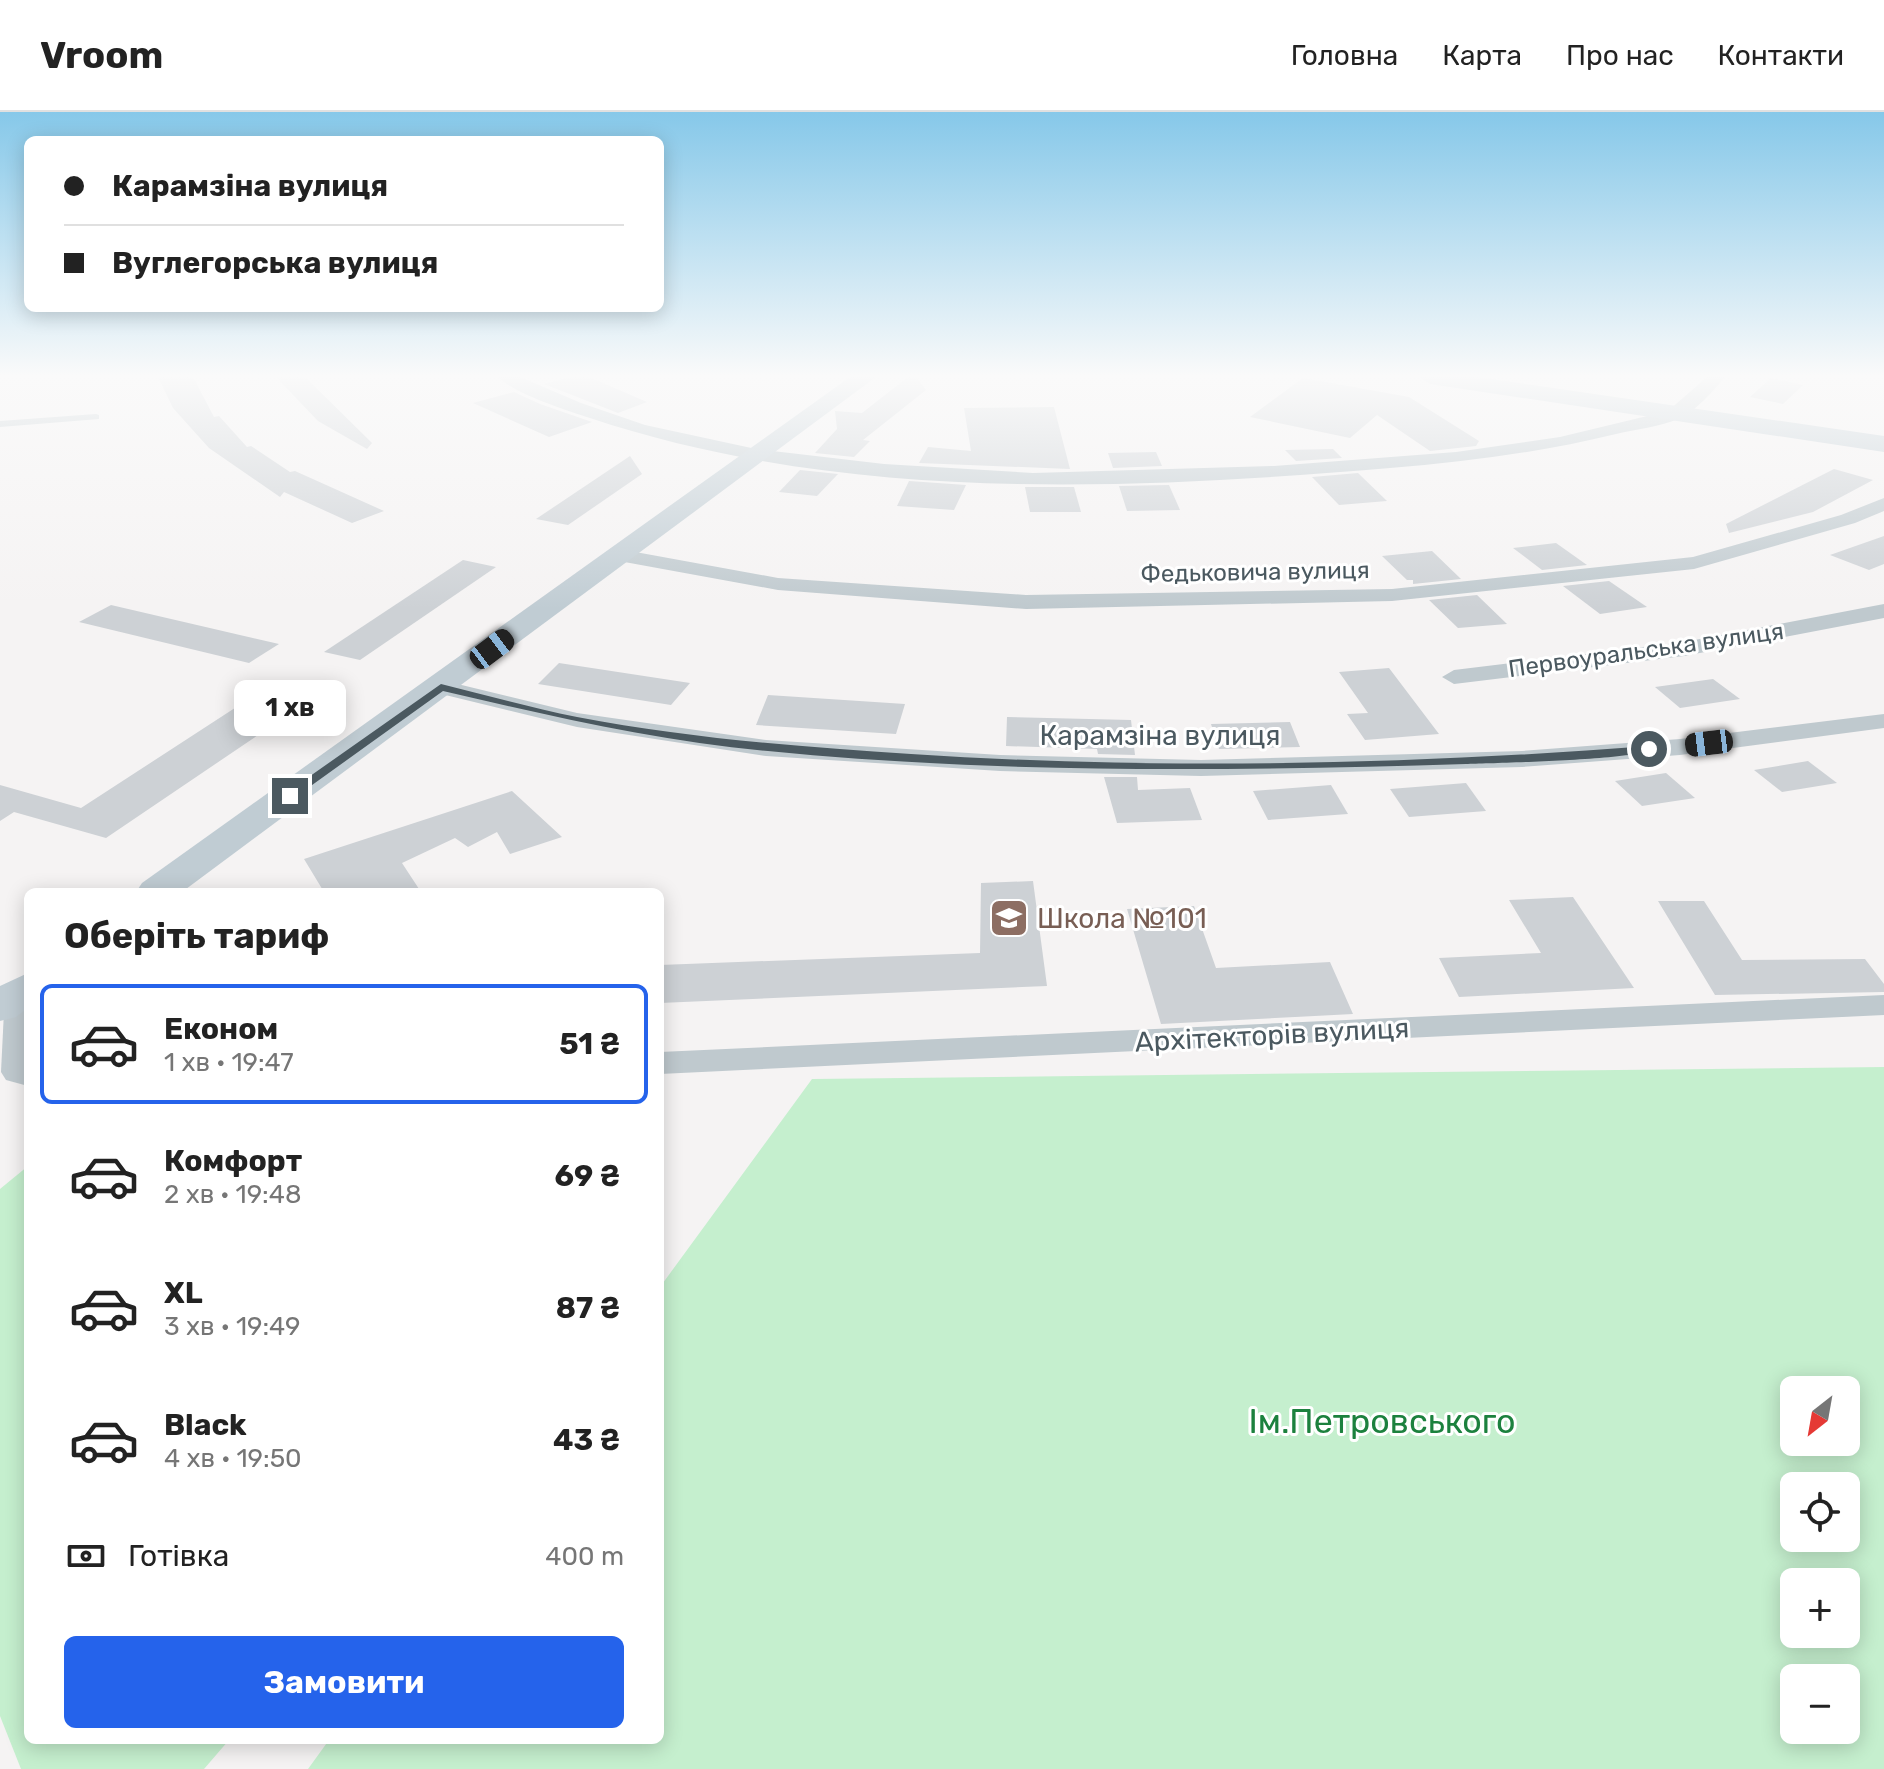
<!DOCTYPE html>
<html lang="uk">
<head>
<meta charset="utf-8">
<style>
  :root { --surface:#fff; --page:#f6f6f6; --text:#222; --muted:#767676; --line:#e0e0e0; --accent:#2563eb }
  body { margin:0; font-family:Rubik,sans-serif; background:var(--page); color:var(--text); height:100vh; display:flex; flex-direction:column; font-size:30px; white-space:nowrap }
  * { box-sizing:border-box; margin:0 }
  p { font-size:26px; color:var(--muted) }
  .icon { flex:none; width:44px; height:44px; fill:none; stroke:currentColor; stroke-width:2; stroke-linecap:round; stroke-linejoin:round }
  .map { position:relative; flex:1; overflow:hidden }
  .sheet { position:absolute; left:24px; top:776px; width:640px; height:856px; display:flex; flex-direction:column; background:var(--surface); border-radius:12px; box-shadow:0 4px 20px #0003 }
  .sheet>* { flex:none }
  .top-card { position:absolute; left:24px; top:24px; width:640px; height:176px; border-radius:12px; box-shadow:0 4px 20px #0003; display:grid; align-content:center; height:176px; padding:0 40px; background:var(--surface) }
  .needle { width:52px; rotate:211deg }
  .controls { position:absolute; left:1780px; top:1264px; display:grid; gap:16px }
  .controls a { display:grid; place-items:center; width:80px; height:80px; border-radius:12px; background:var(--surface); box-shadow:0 4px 20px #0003; font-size:40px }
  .end { position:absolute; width:36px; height:36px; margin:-18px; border:10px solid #4b5960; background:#fff; box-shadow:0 0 0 4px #fff }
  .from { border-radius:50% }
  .bubble { position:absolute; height:56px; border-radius:12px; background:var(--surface); box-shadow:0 4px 20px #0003; font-size:26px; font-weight:700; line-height:56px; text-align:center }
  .car { position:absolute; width:24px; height:48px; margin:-24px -12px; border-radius:10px; box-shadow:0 0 6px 2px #0007; background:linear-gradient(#222 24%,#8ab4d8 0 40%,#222 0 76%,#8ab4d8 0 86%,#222 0) }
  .top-card b { display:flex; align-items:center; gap:28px; height:76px; font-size:30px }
  .top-card b+b { border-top:2px solid var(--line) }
  .top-card i { width:20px; height:20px; background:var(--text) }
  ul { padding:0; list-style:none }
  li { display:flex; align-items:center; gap:24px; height:120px; margin:0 16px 12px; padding:0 24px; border:4px solid transparent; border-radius:12px }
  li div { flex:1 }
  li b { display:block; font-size:30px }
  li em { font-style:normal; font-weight:700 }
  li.on { border-color:var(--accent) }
  li>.icon { width:72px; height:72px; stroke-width:1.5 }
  h2 { padding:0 40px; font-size:36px; line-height:96px }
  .pay { display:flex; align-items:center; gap:20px; height:88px; padding:0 40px; font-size:30px }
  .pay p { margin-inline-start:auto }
  .action { display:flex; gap:16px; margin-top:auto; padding:16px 40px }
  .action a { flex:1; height:92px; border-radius:12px; background:var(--accent); color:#fff; font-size:32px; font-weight:700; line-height:92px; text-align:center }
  header { display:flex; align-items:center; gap:48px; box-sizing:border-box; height:112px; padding:0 40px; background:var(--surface); border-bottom:2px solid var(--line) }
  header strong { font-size:38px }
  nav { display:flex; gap:44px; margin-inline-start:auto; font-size:28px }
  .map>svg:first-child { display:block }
  .green { fill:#c5efce; fill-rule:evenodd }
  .building { fill:#cdd1d5 }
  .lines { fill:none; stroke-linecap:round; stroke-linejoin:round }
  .lane { fill:#bfc9ce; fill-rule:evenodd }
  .street { fill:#bfc9ce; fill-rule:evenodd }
  .secondary { fill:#c0ccd3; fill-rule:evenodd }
  .route { fill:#4b5960 }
  .labels { text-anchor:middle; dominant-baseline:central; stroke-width:6; stroke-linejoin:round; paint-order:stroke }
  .far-street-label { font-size:24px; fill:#4b5960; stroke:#fff }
  .street-label { font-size:28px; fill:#4b5960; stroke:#fff }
  .education-label { font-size:28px; fill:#785e54; stroke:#fff; text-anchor:start }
  .near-park-label { font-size:34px; fill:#1c813e; stroke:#fff }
</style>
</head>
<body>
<header>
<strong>Vroom</strong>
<nav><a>Головна</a><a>Карта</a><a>Про нас</a><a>Контакти</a></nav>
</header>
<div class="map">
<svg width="1884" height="1657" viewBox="0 0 1884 1657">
  <rect width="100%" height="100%" fill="#f5f3f3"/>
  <g class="green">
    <path d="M1884,955V1657H308L329,1628H660V1175L812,967ZM1794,1278H1846V1330H1794ZM1794,1374H1846V1426H1794ZM1794,1470H1846V1522H1794ZM1794,1566H1846V1618H1794Z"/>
    <path d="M28,1054V1628H229L204,1657H21L0,1604V1077Z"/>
  </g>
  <g class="building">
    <path d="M158,265H193L214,305L219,304L247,335L251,334L290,360L295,359L384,399L352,411L284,380L280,385L209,336L173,296Z"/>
    <path d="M276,265H305L372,331L367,337L318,309Z"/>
    <path d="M569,265H589L647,290L618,301L544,272Z"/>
    <path d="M908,265H916L926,278L863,328L870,329L854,345L815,341L837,317L835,299L862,301Z"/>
    <path d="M1303,266L1409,285L1479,329L1476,334L1430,339L1377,303L1350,326L1250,305Z"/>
    <path d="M1771,266L1803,273L1783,292L1750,285Z"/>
    <path d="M514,280L540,292L592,310L549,325L473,291Z"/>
    <path d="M1054,295L1070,357L919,351L928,335L971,339L964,296Z"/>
    <path d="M1333,337L1342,346L1296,349L1285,338Z"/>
    <path d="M1156,340L1162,354L1113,356L1108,341Z"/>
    <path d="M630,344L642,362L568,413L536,407Z"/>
    <path d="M1834,357L1873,368L1813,400L1729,421L1726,412Z"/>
    <path d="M800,358L838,362L817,384L779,380Z"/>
    <path d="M1358,361L1387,389L1339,393L1312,365Z"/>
    <path d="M909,369L966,373L954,398L897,394Z"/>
    <path d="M1169,373L1180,398L1127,399L1119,374Z"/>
    <path d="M1025,375H1074L1081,400H1030Z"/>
    <path d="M1884,424V452L1869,458L1830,443Z"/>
    <path d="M1556,431L1587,453L1542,458L1513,436Z"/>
    <path d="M1432,439L1461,467L1413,472V468H1407L1382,444Z"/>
    <path d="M463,448L496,455L360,548L324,540Z"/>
    <path d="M1609,469L1647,495L1600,502L1563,474Z"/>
    <path d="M1477,483L1507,512L1458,516L1429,488Z"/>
    <path d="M111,493L279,532L249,551L79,510Z"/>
    <path d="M559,551L690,571L671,593L538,572Z"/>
    <path d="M1389,556L1439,622L1365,628L1347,602L1368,601L1339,560Z"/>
    <path d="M1713,567L1740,587L1680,596L1655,575Z"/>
    <path d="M258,581L304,592L106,726L14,700L0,709V673L81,696Z"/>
    <path d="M768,583L905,592L896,622L756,613Z"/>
    <path d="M1007,605L1131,608L1135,643L1098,642L1097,637L1006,634Z"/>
    <path d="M1290,610L1300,635L1219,637L1211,612Z"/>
    <path d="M1808,649L1837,671L1782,680L1754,658Z"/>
    <path d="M1666,661L1695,686L1642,694L1615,669Z"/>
    <path d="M1104,665H1137L1138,678L1190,676L1202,708L1117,711Z"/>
    <path d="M1466,671L1486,699L1409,705L1390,677Z"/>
    <path d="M1331,673L1348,702L1268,708L1253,679Z"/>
    <path d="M512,679L562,725L510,742L497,720L468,735L455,726L402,751L421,780H324L304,747Z"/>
    <path d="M1033,769L1047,874L660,891V853L980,841L981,771Z"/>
    <path d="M1573,785L1634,876L1459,885L1439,846L1541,841L1509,788Z"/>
    <path d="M1658,789H1704L1742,848L1865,847L1884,872V880L1715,883Z"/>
    <path d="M1194,794L1216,856L1330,850L1353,902L1161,912L1127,797Z"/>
  </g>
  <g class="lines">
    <path class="lane" d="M96,302L99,303V307L0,315V309Z"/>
    <g class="street">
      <path d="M498,265H520L581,291L645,313L756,337L884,352L1033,361L1274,354L1456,340L1560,325L1668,299L1707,265H1725C1714,278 1694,301 1678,307C1659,315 1636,317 1616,322C1542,340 1467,350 1390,356C1126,378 845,391 590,306C566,298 515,282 498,265Z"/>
      <path d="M1884,386V399L1855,411L1694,457L1392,489L1026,497L778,478L619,449L609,443L619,437L778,466L1026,483L1392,477L1693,445L1841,403Z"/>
      <path d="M1884,492V506L1684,544L1454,572L1442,565L1454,558L1684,530Z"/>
      <path d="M441,568L577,601L766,628L1000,643L1201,648L1522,639L1680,627L1884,602V616L1680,643L1522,655L1201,664L1000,659L766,644L577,615L433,580L429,575L433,570Z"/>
      <path d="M21,869L28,871V974L6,968L1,960L5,879L10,872Z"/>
      <path d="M1884,883V903L660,962V940Z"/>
    </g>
    <g class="secondary">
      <path d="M850,265H876L182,780H136L142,771Z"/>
      <path d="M1419,265H1478L1884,324V340L1430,272Z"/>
      <path d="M28,861V896L16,905L0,909V874Z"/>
    </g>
  </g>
  <linearGradient id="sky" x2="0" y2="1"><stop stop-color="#86c8e9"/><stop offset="0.53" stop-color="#fafafa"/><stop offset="1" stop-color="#fafafa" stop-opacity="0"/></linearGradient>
  <rect width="1884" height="497" fill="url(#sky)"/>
  <path class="route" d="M441,572C486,583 532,596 577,605C687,626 799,635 911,642C1156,658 1403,653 1649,634L1654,637C1637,648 1495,651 1466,652C1233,659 1000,662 768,639C658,629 550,604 443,579L294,686H286V681Z"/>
  <defs>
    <symbol id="school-square" viewBox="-11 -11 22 22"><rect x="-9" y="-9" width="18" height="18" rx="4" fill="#8d6e63" stroke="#fff"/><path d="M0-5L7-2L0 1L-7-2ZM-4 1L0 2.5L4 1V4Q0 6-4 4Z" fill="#fff"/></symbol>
  </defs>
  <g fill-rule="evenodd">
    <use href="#school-square" x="987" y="784" width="44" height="44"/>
  </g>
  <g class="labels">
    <g class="far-street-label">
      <text transform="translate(1255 460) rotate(-1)">Федьковича вулиця</text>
      <text transform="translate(1646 538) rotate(-8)">Первоуральська вулиця</text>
    </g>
    <g class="street-label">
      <text x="1160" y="623">Карамзіна вулиця</text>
      <text transform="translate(1272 923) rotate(-3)">Архітекторів вулиця</text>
    </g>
    <g class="education-label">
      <text x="1037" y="806">Школа №101</text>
    </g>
    <g class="near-park-label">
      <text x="1382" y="1309">Ім.Петровського</text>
    </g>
  </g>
</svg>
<div class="controls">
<a><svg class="needle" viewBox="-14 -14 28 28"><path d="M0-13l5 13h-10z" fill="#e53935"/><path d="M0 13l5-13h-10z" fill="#767676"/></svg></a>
<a><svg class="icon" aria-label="locate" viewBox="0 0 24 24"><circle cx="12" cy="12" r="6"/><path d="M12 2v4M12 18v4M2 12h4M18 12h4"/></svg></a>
<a>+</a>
<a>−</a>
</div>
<i class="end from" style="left:1649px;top:637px"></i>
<i class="end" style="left:290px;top:684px"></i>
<div class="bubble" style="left:234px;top:568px;width:112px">1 хв</div>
<i class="car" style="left:492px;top:537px;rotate:53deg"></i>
<i class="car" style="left:1709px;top:631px;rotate:263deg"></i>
<div class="top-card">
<b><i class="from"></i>Карамзіна вулиця</b>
<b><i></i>Вуглегорська вулиця</b>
</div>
<section class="sheet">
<h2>Оберіть тариф</h2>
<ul>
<li class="on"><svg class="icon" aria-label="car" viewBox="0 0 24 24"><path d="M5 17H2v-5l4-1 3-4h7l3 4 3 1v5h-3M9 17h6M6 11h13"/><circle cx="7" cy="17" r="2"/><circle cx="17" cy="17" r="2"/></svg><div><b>Економ</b><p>1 хв · 19:47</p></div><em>51 ₴</em></li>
<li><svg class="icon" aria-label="car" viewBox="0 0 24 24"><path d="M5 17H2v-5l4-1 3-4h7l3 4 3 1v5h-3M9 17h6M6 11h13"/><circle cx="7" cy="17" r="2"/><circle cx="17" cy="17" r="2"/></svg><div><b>Комфорт</b><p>2 хв · 19:48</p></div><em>69 ₴</em></li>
<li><svg class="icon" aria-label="car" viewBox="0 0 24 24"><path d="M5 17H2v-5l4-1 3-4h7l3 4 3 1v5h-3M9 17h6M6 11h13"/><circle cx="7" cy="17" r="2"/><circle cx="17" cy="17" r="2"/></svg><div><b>XL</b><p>3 хв · 19:49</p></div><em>87 ₴</em></li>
<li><svg class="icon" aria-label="car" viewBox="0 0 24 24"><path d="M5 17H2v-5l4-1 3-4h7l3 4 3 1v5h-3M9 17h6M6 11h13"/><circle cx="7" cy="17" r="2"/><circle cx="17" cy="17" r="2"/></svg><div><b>Black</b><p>4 хв · 19:50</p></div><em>43 ₴</em></li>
</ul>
<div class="pay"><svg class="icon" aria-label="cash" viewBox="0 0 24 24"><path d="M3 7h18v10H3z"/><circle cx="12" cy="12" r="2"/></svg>Готівка<p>400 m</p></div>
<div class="action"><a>Замовити</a></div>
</section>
</div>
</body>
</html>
